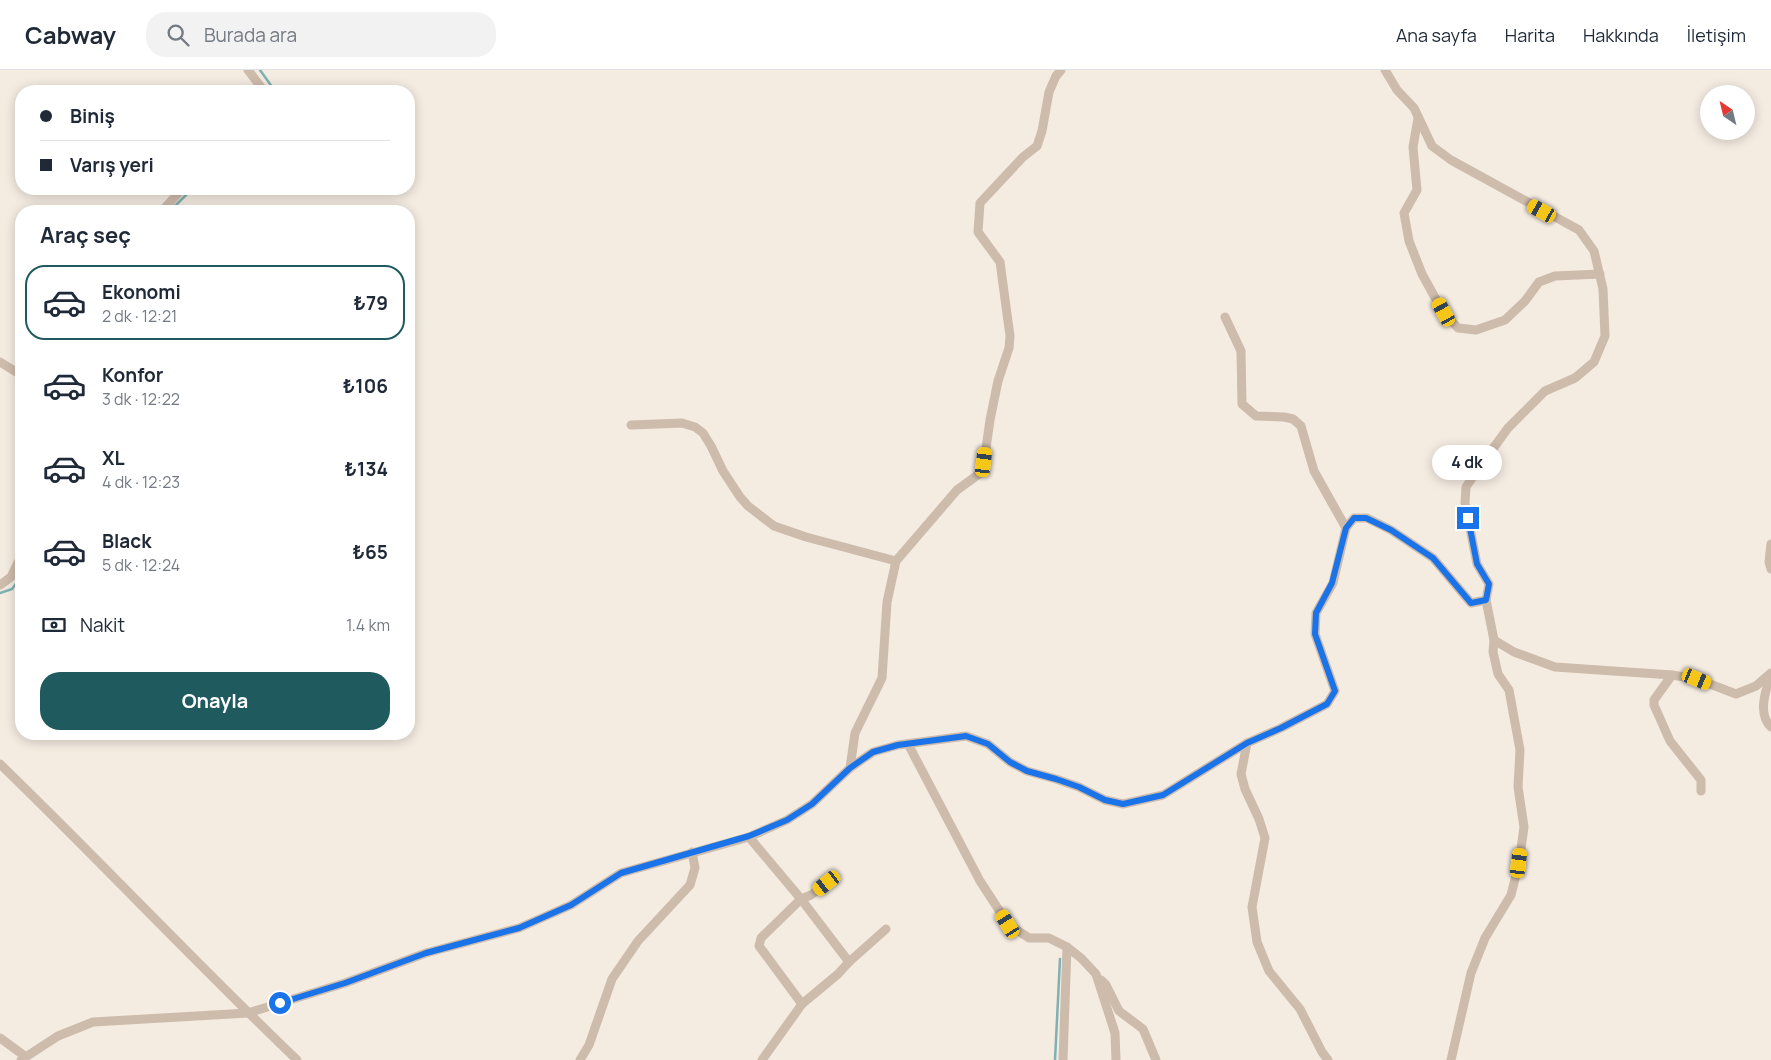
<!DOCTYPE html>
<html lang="tr">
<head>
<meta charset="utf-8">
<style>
  :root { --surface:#fff; --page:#f2f2f3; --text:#1f2937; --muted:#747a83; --line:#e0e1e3; --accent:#1f5a5e }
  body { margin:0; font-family:Manrope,sans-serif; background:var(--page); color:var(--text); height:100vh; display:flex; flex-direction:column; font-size:19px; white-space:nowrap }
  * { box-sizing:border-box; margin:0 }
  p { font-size:16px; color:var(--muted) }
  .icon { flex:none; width:28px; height:28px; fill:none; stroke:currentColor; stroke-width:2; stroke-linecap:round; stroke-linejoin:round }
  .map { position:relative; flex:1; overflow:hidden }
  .sheet { position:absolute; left:15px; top:135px; width:400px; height:535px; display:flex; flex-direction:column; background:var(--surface); border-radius:20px; box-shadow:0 2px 12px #0003 }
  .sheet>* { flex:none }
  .top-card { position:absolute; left:15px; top:15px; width:400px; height:110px; border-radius:20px; box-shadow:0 2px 12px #0003; display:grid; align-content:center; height:110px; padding:0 25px; background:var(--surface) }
  .needle { width:32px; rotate:325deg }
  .buttons { position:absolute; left:1700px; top:15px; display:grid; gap:10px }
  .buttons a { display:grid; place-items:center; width:55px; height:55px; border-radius:50%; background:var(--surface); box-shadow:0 2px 12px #0003; font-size:25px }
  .end { position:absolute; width:22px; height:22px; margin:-11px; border:6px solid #1a73e8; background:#fff; box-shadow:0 0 0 2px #fff }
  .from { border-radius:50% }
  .bubble { position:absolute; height:35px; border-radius:18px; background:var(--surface); box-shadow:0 2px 12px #0003; font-size:16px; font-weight:700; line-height:35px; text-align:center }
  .car { position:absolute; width:15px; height:30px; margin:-15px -8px; border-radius:6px; box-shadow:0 0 4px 1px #0007; background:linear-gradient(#f5c518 24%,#345 0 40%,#f5c518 0 76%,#345 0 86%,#f5c518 0) }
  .top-card b { display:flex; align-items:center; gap:18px; height:48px; font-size:19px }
  .top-card b+b { border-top:1px solid var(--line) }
  .top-card i { width:12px; height:12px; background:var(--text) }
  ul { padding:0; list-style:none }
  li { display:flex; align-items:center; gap:15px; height:75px; margin:0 10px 8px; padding:0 15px; border:2px solid transparent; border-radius:20px }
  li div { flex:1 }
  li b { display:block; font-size:19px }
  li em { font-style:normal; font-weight:700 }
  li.current { border-color:var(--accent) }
  li>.icon { width:45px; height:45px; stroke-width:1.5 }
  h2 { padding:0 25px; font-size:22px; line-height:60px }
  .pay { display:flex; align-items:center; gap:12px; height:55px; padding:0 25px; font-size:19px }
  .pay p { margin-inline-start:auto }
  .primary-button { display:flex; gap:10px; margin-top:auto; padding:10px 25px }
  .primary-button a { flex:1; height:58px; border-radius:20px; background:var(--accent); color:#fff; font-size:20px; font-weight:700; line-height:58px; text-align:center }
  header { display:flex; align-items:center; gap:30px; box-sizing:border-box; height:70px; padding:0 25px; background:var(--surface); border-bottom:1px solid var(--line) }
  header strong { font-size:24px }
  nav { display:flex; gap:28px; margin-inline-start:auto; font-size:18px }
  .search { width:350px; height:45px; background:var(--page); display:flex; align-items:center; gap:12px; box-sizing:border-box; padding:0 18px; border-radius:20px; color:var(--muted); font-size:19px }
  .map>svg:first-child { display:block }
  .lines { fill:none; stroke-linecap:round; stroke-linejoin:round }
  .stream { stroke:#7fb0b2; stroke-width:2.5 }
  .minor { stroke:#cdbbac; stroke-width:9 }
  .route { stroke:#1a73e8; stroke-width:6 }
</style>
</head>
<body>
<header>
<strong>Cabway</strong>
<div class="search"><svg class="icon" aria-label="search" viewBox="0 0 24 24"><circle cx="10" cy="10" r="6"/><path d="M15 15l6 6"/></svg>Burada ara</div>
<nav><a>Ana sayfa</a><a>Harita</a><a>Hakkında</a><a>İletişim</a></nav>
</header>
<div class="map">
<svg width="1771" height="990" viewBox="0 0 1771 990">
  <rect width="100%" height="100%" fill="#f4ebe1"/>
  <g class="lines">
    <g class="stream">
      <path d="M260,0L275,21"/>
      <path d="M170,141L192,119"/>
      <path d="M0,523L12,519L21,507"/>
      <path d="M1055,990L1060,889"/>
    </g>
    <g class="minor">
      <path d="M248,0L264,21"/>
      <path d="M1418,48L1413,77L1417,120L1404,143L1409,171L1422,204L1443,242L1458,258L1476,260L1505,250L1525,231L1539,212L1555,206L1600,204"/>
      <path d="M162,141L182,119"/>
      <path d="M1225,247L1241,281L1242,334L1256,346L1284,347L1293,349L1301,356L1314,401L1346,458"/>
      <path d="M0,292L21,305"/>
      <path d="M631,355L682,353L695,357L703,363L711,376L723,401L740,427L748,436L774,456L806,467L896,491"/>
      <path d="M1771,474L1769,492L1771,499"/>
      <path d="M0,515L11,507L21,486"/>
      <path d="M1494,570L1514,582L1555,597L1672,605L1697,609L1736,624L1756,616L1771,603"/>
      <path d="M1771,604C1766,619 1757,644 1771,657"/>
      <path d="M1672,605L1654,630V635L1670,671L1701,710V721"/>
      <path d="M1247,673L1241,704L1245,719L1259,749L1265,768L1252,837L1257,872L1269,901L1300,939L1322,982L1328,990"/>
      <path d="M908,674L980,811L1008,854L1029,868H1049L1067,877L1081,888L1096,904L1115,963L1116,990"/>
      <path d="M0,694C100,791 196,893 297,990"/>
      <path d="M850,698L855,663L882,608L887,532L896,491L957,420L979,404L984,392L990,350L998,311L1009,278L1010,266L1000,192L978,162L980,133L1023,87L1037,76L1042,61L1049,22L1056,6L1061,0"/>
      <path d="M749,767L801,829L849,892"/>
      <path d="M1101,910L1106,915L1119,941L1143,959L1156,990"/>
      <path d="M802,934L759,876L761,868L801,829L811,825L827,813"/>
      <path d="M0,968L26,987"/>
      <path d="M21,990L58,966L93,952L248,943L345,913L426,883L519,858L571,835L621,803L749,767L787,750L812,734L850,698L873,682L898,675L966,666L988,674L1010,692L1027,701L1056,709L1079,717L1105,730L1123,734L1163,725L1247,673L1281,658L1327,634L1335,621L1315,564L1316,543L1333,513L1346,458L1354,448H1367L1391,460L1433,488L1471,533L1486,530L1489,514L1477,494L1465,433L1466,417L1481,395L1508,358L1545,321L1575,308L1594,292L1605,266L1603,219L1594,181L1579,160L1451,90L1432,76L1414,38L1397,20L1385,0"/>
      <path d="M580,990L589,975L612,909L638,871L690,815L695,798L692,782"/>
      <path d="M762,990L802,934L838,904L849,892L886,859"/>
      <path d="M1063,990L1067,877"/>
      <path d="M1451,990L1471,903L1485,868L1511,825L1519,793L1524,757L1518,717L1520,680L1509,620L1498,604L1493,582L1494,570L1486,530"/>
    </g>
  </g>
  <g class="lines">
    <path class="route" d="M280,933L345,913L426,883L519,858L571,835L621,803L749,766L787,750L812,734L850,698L873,682L898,675L966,666L988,674L1010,692L1027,701L1056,709L1079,717L1105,730L1123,734L1163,725L1247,673L1281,658L1327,634L1335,621L1315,564L1316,543L1332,513L1346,458L1354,448H1366L1391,460L1433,488L1471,533L1486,530L1489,514L1477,494L1468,448"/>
  </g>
</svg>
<div class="buttons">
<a><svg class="needle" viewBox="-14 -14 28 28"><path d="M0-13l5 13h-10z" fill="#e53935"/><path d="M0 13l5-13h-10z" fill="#747a83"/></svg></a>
</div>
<i class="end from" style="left:280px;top:933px"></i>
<i class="end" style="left:1468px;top:448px"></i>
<div class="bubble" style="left:1432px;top:375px;width:70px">4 dk</div>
<i class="car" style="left:1542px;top:141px;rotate:299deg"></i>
<i class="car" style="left:1444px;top:242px;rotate:331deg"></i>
<i class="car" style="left:984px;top:392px;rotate:7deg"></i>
<i class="car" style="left:1697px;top:609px;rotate:112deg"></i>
<i class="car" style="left:1519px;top:793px;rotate:7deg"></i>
<i class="car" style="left:827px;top:813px;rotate:232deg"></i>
<i class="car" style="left:1008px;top:854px;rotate:328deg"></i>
<div class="top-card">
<b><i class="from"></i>Biniş</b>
<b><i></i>Varış yeri</b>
</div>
<section class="sheet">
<h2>Araç seç</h2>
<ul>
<li class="current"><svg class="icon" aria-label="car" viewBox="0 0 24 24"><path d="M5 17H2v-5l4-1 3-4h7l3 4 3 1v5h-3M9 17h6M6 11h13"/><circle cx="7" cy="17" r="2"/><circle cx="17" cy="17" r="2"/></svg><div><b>Ekonomi</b><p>2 dk · 12:21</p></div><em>₺79</em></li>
<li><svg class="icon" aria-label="car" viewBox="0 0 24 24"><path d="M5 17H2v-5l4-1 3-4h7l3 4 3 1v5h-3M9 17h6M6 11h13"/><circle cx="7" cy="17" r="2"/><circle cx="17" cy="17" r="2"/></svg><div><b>Konfor</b><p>3 dk · 12:22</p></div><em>₺106</em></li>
<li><svg class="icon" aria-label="car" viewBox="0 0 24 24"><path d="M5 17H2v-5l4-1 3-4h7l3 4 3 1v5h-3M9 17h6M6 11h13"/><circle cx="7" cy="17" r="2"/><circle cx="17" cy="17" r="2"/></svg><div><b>XL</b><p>4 dk · 12:23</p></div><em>₺134</em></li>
<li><svg class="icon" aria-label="car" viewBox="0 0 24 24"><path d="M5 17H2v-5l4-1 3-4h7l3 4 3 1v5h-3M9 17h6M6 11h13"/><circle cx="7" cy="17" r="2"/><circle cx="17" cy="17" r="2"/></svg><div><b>Black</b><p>5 dk · 12:24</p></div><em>₺65</em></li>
</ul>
<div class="pay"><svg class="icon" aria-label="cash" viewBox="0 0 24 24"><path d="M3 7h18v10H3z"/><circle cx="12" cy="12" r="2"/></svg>Nakit<p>1.4 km</p></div>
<div class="primary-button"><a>Onayla</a></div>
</section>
</div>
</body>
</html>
